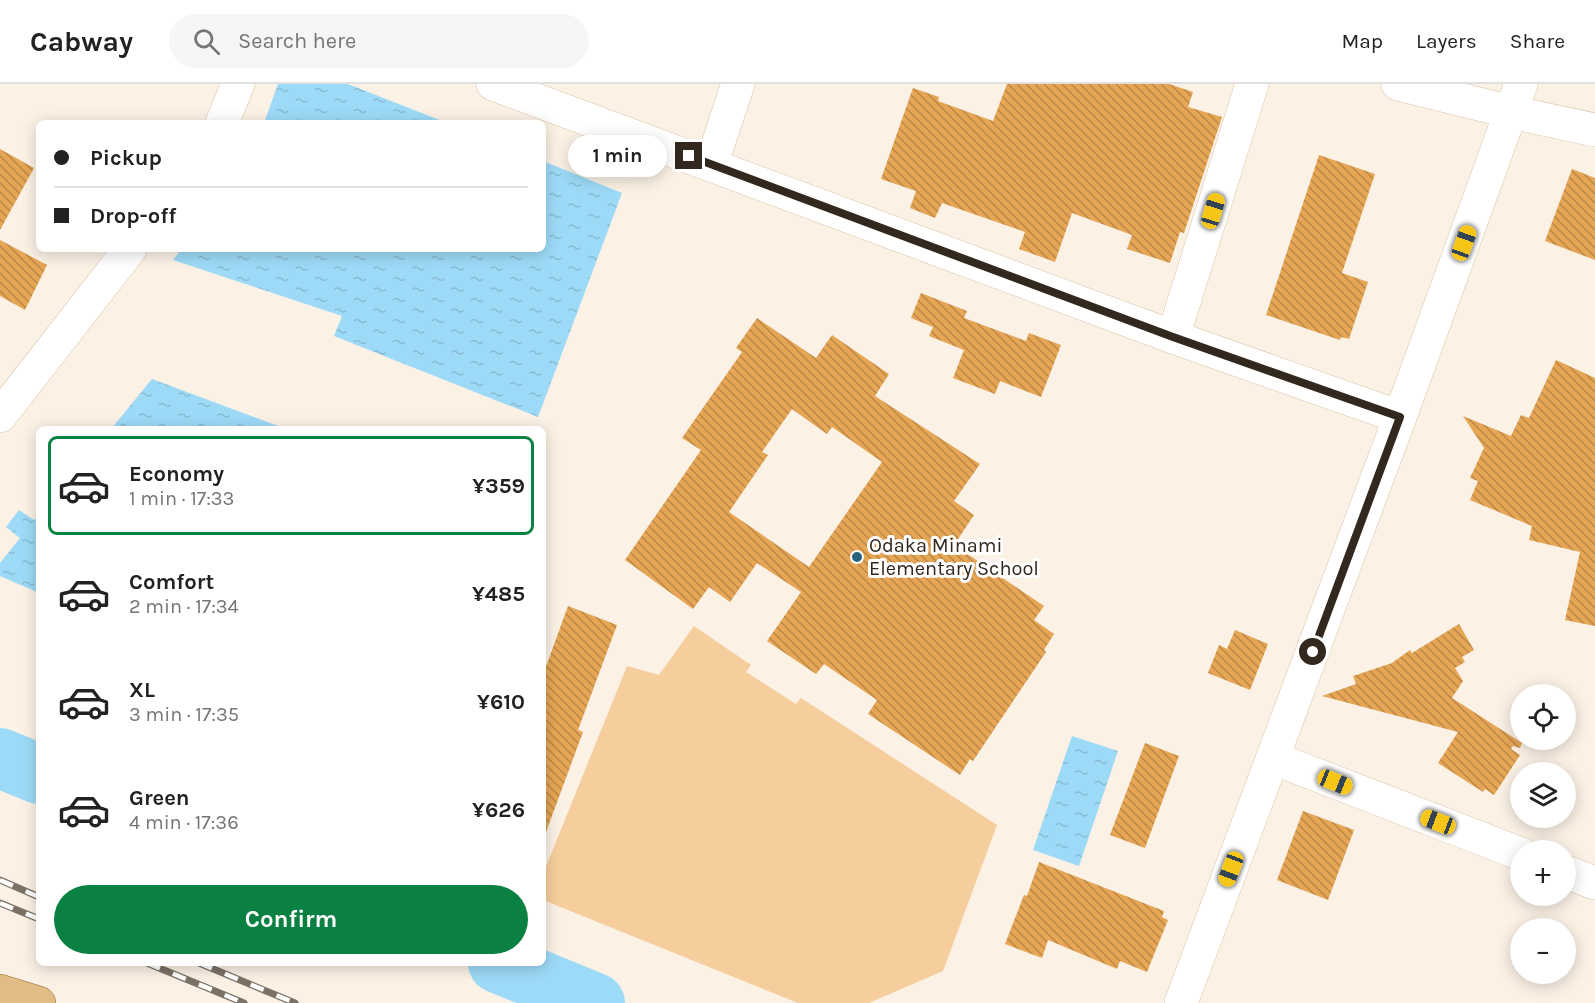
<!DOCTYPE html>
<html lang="en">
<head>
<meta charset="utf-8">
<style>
  :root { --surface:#fff; --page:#f6f6f6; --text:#222; --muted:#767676; --line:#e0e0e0; --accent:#0b8043 }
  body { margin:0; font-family:Karla,sans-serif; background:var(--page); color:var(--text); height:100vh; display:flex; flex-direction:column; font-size:22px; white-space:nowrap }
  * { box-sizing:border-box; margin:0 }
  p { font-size:20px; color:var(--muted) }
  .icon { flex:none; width:33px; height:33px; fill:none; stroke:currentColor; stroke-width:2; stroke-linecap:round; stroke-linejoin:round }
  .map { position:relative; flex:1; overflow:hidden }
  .details { position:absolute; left:36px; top:342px; width:510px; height:540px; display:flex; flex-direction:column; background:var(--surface); border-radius:9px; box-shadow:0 3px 15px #0003 }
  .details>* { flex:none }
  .guide { position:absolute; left:36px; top:36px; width:510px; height:132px; border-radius:9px; box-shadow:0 3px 15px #0003; display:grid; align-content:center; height:132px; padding:0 18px; background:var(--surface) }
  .tools { position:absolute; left:1510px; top:600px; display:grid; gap:12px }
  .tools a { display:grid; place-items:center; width:66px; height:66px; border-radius:50%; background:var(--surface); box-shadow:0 3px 15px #0003; font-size:30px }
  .end { position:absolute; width:27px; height:27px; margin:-14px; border:8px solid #32281d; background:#fff; box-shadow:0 0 0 3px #fff }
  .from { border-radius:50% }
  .bubble { position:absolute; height:42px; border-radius:21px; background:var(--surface); box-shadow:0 3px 15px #0003; font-size:20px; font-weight:700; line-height:42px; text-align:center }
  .car { position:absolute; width:18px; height:36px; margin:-18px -9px; border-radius:8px; box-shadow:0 0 4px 2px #0007; background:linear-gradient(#f5c518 24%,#345 0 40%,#f5c518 0 76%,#345 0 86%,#f5c518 0) }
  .guide b { display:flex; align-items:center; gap:21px; height:57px; font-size:22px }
  .guide b+b { border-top:2px solid var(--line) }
  .guide i { width:15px; height:15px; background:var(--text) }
  ul { padding:10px 0 0; list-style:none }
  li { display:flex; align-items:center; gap:18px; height:99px; margin:0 12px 9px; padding:0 6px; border:3px solid transparent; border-radius:9px }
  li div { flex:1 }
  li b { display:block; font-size:22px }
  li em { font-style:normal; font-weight:700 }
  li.current { border-color:var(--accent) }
  li>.icon { width:54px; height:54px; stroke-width:1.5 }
  .button { display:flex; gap:12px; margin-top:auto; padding:12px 18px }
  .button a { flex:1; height:69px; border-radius:36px; background:var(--accent); color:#fff; font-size:24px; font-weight:700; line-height:69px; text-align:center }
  header { display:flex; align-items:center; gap:36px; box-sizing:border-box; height:84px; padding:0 30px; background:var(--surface); border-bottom:2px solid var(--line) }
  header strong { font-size:28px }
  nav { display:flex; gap:33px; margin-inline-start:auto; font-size:21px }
  .search { width:420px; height:54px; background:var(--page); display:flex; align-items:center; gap:15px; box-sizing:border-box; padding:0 21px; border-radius:33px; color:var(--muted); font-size:22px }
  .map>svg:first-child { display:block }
  .garden { fill:#f6cd9c }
  .water { fill:url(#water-ripples) }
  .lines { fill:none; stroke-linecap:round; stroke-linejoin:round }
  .river { stroke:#9ddaf7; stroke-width:60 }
  .building { fill:url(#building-back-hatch); fill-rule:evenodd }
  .minor-casing { stroke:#dbc3a6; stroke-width:34 }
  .tertiary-casing { stroke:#dbc3a6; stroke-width:34 }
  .primary-casing { stroke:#986b2d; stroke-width:34 }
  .minor { stroke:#fff; stroke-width:33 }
  .tertiary { stroke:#fff; stroke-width:33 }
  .primary { stroke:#e2bc86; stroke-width:33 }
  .rail-casing { stroke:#7b7165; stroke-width:7 }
  .rail { stroke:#fff; stroke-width:4.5; stroke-dasharray:14; stroke-linecap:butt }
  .route { stroke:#32281d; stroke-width:8 }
  .poi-dot { fill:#28637b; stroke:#fff; stroke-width:2 }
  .labels { text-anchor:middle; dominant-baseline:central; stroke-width:6; stroke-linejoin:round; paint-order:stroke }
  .poi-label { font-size:20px; fill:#32281d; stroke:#fff; text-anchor:start }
</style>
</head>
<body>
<header>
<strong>Cabway</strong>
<div class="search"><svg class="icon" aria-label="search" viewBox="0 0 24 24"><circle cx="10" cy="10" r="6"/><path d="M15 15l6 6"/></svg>Search here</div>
<nav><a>Map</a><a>Layers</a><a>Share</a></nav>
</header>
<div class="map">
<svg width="1595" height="919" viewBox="0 0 1595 919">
  <defs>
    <pattern id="water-ripples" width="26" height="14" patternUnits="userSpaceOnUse" patternTransform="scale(1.5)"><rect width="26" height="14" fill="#9ddaf7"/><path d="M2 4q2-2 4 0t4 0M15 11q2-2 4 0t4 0" fill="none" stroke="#88bbd3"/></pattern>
    <pattern id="building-back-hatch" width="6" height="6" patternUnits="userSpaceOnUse" patternTransform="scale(1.5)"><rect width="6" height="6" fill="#e6a655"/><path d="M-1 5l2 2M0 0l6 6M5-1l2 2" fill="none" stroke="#bb8746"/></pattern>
  </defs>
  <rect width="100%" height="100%" fill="#fbf1e5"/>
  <path class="garden" d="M694,542L751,581L746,588L796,620L801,614L997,741L943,887L869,919H798L543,816V790L627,582L659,591Z"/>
  <g class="water">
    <path d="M278,0H348L447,39H264Z"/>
    <path d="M543,77L622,109L538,333L334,252L342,232L173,176L182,165H543Z"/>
    <path d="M152,295L286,345H111Z"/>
    <path d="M19,426L34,436L39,431V509L0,492V479L20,454L6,443Z"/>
    <path d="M1072,652L1118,667L1079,782L1033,766Z"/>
  </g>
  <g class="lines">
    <g class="river">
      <path d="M0,674L39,690"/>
      <path d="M498,879L595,919"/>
    </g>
  </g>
  <g class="building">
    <path d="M1007,0H1169L1193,8L1188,23L1222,33L1184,149L1180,148L1170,179L1127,165L1132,151L1072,129L1055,178L1019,165L1025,148L942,119L935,134L910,124L916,107L881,95L913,4L939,13L938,17L993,37Z"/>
    <path d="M0,65L34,84L0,146Z"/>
    <path d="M1319,71L1375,90L1342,189L1368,198L1349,255L1341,253L1340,256L1266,231Z"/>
    <path d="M1572,85L1595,94V176L1545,157Z"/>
    <path d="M0,156L47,181L25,226L0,212Z"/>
    <path d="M921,209L967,227L964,234L1026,257L1029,249L1061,261L1041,313L1000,297L995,310L953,294L964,266L929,252L933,243L911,234Z"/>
    <path d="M757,234L816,274L832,251L889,290L875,312L980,380L954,417L974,431L954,461L1044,522L1034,536L1054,550L1044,566L1046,568L973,677L970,675L960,691L868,630L877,616L824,580L816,590L767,557L801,508L757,479L730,518L709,503L693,525L625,476L701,366L682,354L742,268L736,264ZM792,325L827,350L832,343L882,378L809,483L729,428L768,371L762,368Z"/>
    <path d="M1556,276L1595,294V542L1565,536L1580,468L1529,456L1532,442L1470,416L1478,397L1470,394L1484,364L1463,332L1511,352L1521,331L1529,334Z"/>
    <path d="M568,522L617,541L578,646L583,648L546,748L543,747V591Z"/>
    <path d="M1459,540L1474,566L1462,573L1465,578L1455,584L1463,597L1452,614L1522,659L1520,664L1513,662L1511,665L1520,671L1494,711L1485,705L1483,708L1438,679L1458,648L1322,612L1356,600L1353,592L1392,579L1410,566L1412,569Z"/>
    <path d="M1235,546L1268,560L1250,606L1208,589L1219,561L1227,565Z"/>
    <path d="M1145,659L1179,672L1145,764L1110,751Z"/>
    <path d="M1303,727L1354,746L1328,816L1277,796Z"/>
    <path d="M1039,778L1164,827L1162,833L1168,836L1147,888L1120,877L1117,885L1048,856L1042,874L1005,860L1024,811L1027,812Z"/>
  </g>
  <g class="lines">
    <defs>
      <g id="minor">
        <path d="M493,0L1173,253L1400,333"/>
        <path d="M1398,0L1511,28L1595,46"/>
        <path d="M222,39L238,0"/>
        <path d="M711,81L738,0"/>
        <path d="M1173,253L1252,0"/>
        <path d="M0,332L130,165"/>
      </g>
      <g id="tertiary">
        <path d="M1273,674L1521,770"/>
        <path d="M1566,788L1595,799"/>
        <path d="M1181,919L1400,333L1521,0"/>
      </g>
      <path id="primary" d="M0,907L39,919"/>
    </defs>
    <use href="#minor" class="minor-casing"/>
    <use href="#tertiary" class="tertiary-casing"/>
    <use href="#primary" class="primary-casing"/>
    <use href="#minor" class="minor"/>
    <use href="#tertiary" class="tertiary"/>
    <use href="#primary" class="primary"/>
    <defs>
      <g id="rail">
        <path d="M0,796L39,813"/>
        <path d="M0,819L39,835"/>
        <path d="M147,879L244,919"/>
        <path d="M199,879L295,919"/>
      </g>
    </defs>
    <use href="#rail" class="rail-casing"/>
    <use href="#rail" class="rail"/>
  </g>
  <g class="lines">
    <path class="route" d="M689,72L1173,253L1400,333L1313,568"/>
  </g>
  <circle class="poi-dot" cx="857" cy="473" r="6"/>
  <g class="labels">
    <g class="poi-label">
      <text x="869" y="461">Odaka Minami<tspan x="869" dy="23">Elementary School</tspan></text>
    </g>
  </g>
</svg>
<div class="tools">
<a><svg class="icon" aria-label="locate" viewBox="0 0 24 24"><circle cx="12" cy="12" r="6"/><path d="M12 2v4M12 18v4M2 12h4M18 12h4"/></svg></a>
<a><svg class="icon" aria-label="layers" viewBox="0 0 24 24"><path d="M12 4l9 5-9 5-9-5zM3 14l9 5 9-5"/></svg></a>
<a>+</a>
<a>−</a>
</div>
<i class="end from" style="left:1313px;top:568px"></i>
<i class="end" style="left:689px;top:72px"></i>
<div class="bubble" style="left:568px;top:51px;width:99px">1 min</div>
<i class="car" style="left:1213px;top:127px;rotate:17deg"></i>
<i class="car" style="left:1464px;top:159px;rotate:20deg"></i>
<i class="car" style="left:1335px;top:698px;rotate:112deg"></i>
<i class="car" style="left:1438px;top:738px;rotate:291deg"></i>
<i class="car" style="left:1231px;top:785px;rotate:201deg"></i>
<div class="guide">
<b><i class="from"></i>Pickup</b>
<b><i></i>Drop-off</b>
</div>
<section class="details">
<ul>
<li class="current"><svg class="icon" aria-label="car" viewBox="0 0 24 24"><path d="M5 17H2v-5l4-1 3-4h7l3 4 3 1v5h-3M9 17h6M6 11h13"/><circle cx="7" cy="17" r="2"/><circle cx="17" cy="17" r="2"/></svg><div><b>Economy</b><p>1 min · 17:33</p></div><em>¥359</em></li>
<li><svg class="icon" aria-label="car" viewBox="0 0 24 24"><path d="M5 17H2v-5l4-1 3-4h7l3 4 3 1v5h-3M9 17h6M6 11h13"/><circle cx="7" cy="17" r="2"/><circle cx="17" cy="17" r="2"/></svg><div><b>Comfort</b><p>2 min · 17:34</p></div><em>¥485</em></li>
<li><svg class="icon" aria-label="car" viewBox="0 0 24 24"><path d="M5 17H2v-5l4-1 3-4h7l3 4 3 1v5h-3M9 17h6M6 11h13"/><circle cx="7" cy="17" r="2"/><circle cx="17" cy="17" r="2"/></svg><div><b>XL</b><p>3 min · 17:35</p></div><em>¥610</em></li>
<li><svg class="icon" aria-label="car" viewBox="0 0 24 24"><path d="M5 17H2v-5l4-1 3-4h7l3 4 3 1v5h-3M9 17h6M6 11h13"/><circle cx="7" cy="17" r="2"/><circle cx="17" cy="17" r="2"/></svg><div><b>Green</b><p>4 min · 17:36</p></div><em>¥626</em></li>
</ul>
<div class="button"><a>Confirm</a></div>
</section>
</div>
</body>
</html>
